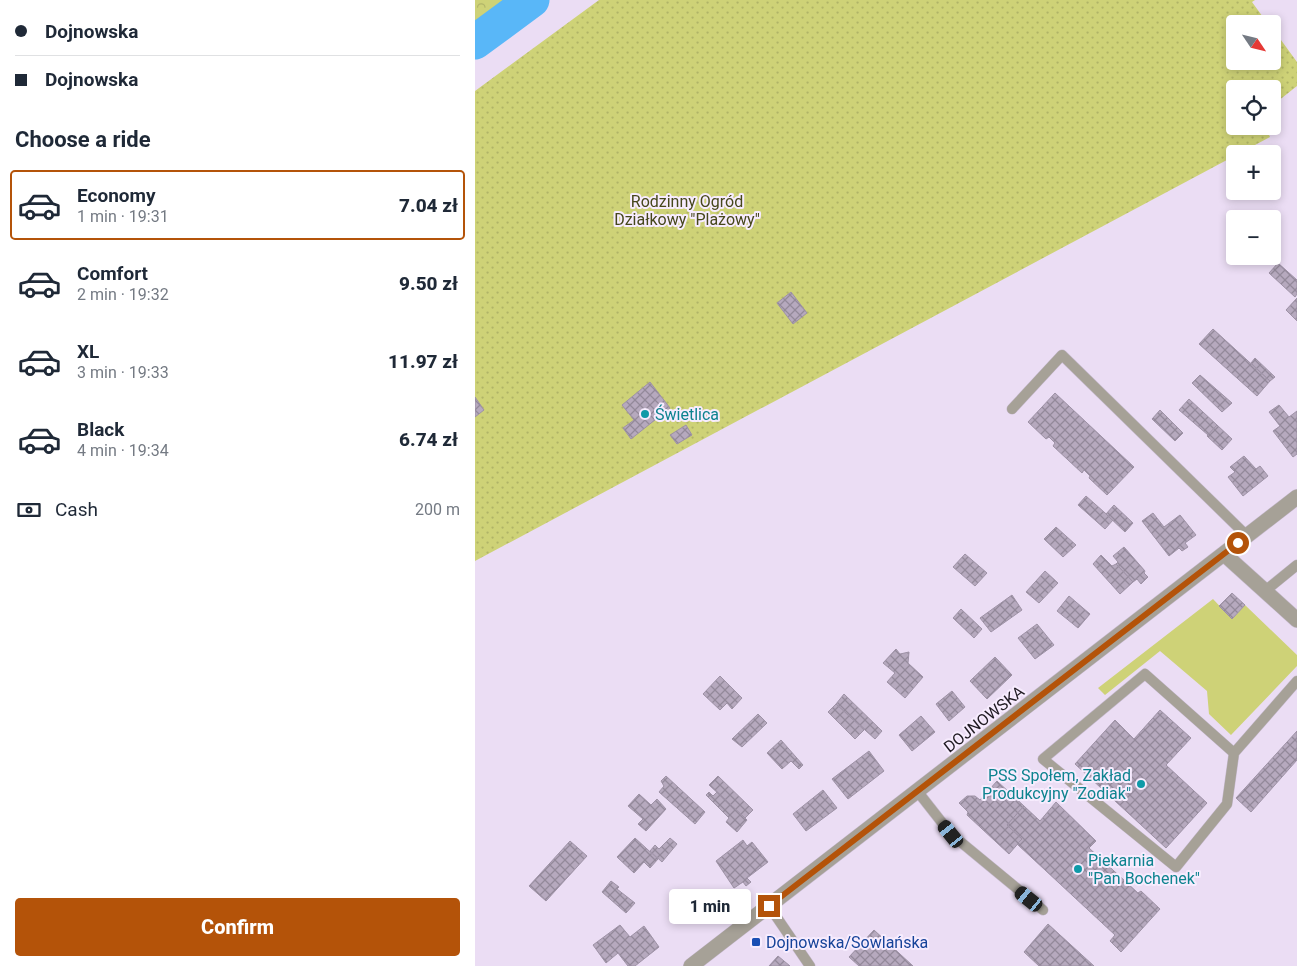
<!DOCTYPE html>
<html lang="en">
<head>
<meta charset="utf-8">
<style>
  :root { --surface:#fff; --page:#f6f6f7; --text:#1f2937; --muted:#747a83; --line:#e0e1e3; --accent:#b45309 }
  body { margin:0; font-family:Roboto,sans-serif; background:var(--page); color:var(--text); height:100vh; display:flex; flex-direction:column; font-size:19px; white-space:nowrap }
  * { box-sizing:border-box; margin:0 }
  p { font-size:16px; color:var(--muted) }
  .icon { flex:none; width:28px; height:28px; fill:none; stroke:currentColor; stroke-width:2; stroke-linecap:round; stroke-linejoin:round }
  .map { position:relative; flex:1; overflow:hidden }
  .panel { display:flex; flex-direction:column; background:var(--surface); width:475px }
  .panel>* { flex:none }
  .top-card { display:grid; align-content:center; height:110px; padding:0 15px; background:var(--surface) }
  .needle { width:32px; rotate:125deg }
  .fabs { position:absolute; left:751px; top:15px; display:grid; gap:10px }
  .fabs a { display:grid; place-items:center; width:55px; height:55px; border-radius:5px; background:var(--surface); box-shadow:0 2px 8px #0003; font-size:25px }
  .end { position:absolute; width:22px; height:22px; margin:-11px; border:6px solid #b45309; background:#fff; box-shadow:0 0 0 2px #fff }
  .from { border-radius:50% }
  .bubble { position:absolute; height:35px; border-radius:5px; background:var(--surface); box-shadow:0 2px 8px #0003; font-size:16px; font-weight:800; line-height:35px; text-align:center }
  .car { position:absolute; width:15px; height:30px; margin:-15px -8px; border-radius:6px; box-shadow:0 0 4px 1px #0007; background:linear-gradient(#222 24%,#8ab4d8 0 40%,#222 0 76%,#8ab4d8 0 86%,#222 0) }
  .top-card b { display:flex; align-items:center; gap:18px; height:48px; font-size:19px }
  .top-card b+b { border-top:1px solid var(--line) }
  .top-card i { width:12px; height:12px; background:var(--text) }
  ul { padding:0; list-style:none }
  li { display:flex; align-items:center; gap:15px; height:70px; margin:0 10px 8px; padding:0 5px; border:2px solid transparent; border-radius:5px }
  li div { flex:1 }
  li b { display:block; font-size:19px }
  li em { font-style:normal; font-weight:800 }
  li.selected { border-color:var(--accent) }
  li>.icon { width:45px; height:45px; stroke-width:1.5 }
  h2 { padding:0 15px; font-size:22px; line-height:60px }
  .pay { display:flex; align-items:center; gap:12px; height:55px; padding:0 15px; font-size:19px }
  .pay p { margin-inline-start:auto }
  .primary-button { display:flex; gap:10px; margin-top:auto; padding:10px 15px }
  .primary-button a { flex:1; height:58px; border-radius:5px; background:var(--accent); color:#fff; font-size:20px; font-weight:800; line-height:58px; text-align:center }
  main { display:flex; flex:1; min-height:0 }
  .map>svg:first-child { display:block }
  .grass { fill:#ced277 }
  .forest { fill:url(#forest-crowns) }
  .garden { fill:url(#garden-dots) }
  .lines { fill:none; stroke-linecap:round; stroke-linejoin:round }
  .river { stroke:#59b7f8; stroke-width:35 }
  .building { fill:url(#building-cross-hatch); stroke:#9e92a6 }
  .service-casing { stroke:#c6bace; stroke-width:11 }
  .minor-casing { stroke:#c6bace; stroke-width:16 }
  .service { stroke:#a6a197; stroke-width:10 }
  .minor { stroke:#a6a197; stroke-width:15 }
  .route { stroke:#b45309; stroke-width:6 }
  .culture-dot { fill:#0f9aa8; stroke:#f7ecfe; stroke-width:2 }
  .transit-dot { fill:#1a4fb4; stroke:#f7ecfe; stroke-width:2 }
  .labels { text-anchor:middle; dominant-baseline:central; stroke-width:4; stroke-linejoin:round; paint-order:stroke }
  .park-label { font-size:16px; fill:#46471b; stroke:#f7ecfe }
  .culture-label { font-size:16px; fill:#0d838f; stroke:#f7ecfe; text-anchor:start }
  .street-label { font-size:16px; fill:#1e1921; stroke:#f7ecfe }
  .transit-label { font-size:16px; fill:#164399; stroke:#f7ecfe; text-anchor:start }
</style>
</head>
<body>
<main>
<section class="panel">
<div class="top-card">
<b><i class="from"></i>Dojnowska</b>
<b><i></i>Dojnowska</b>
</div>
<h2>Choose a ride</h2>
<ul>
<li class="selected"><svg class="icon" aria-label="car" viewBox="0 0 24 24"><path d="M5 17H2v-5l4-1 3-4h7l3 4 3 1v5h-3M9 17h6M6 11h13"/><circle cx="7" cy="17" r="2"/><circle cx="17" cy="17" r="2"/></svg><div><b>Economy</b><p>1 min · 19:31</p></div><em>7.04 zł</em></li>
<li><svg class="icon" aria-label="car" viewBox="0 0 24 24"><path d="M5 17H2v-5l4-1 3-4h7l3 4 3 1v5h-3M9 17h6M6 11h13"/><circle cx="7" cy="17" r="2"/><circle cx="17" cy="17" r="2"/></svg><div><b>Comfort</b><p>2 min · 19:32</p></div><em>9.50 zł</em></li>
<li><svg class="icon" aria-label="car" viewBox="0 0 24 24"><path d="M5 17H2v-5l4-1 3-4h7l3 4 3 1v5h-3M9 17h6M6 11h13"/><circle cx="7" cy="17" r="2"/><circle cx="17" cy="17" r="2"/></svg><div><b>XL</b><p>3 min · 19:33</p></div><em>11.97 zł</em></li>
<li><svg class="icon" aria-label="car" viewBox="0 0 24 24"><path d="M5 17H2v-5l4-1 3-4h7l3 4 3 1v5h-3M9 17h6M6 11h13"/><circle cx="7" cy="17" r="2"/><circle cx="17" cy="17" r="2"/></svg><div><b>Black</b><p>4 min · 19:34</p></div><em>6.74 zł</em></li>
</ul>
<div class="pay"><svg class="icon" aria-label="cash" viewBox="0 0 24 24"><path d="M3 7h18v10H3z"/><circle cx="12" cy="12" r="2"/></svg>Cash<p>200 m</p></div>
<div class="primary-button"><a>Confirm</a></div>
</section>
<div class="map">
<svg width="822" height="966" viewBox="0 0 822 966">
  <defs>
    <pattern id="forest-crowns" width="20" height="18" patternUnits="userSpaceOnUse" patternTransform="scale(1.25)"><rect width="20" height="18" fill="#ced277"/><path d="M2 6a3 3 0 1 1 6 0M12 15a3 3 0 1 1 6 0" fill="none" stroke="#b0b467"/></pattern>
    <pattern id="garden-dots" width="8" height="8" patternUnits="userSpaceOnUse" patternTransform="scale(1.25)"><rect width="8" height="8" fill="#ced277"/><path d="M2 2h.1M6 6h.1" fill="none" stroke="#b0b467" stroke-width="1.8" stroke-linecap="round"/></pattern>
    <pattern id="building-cross-hatch" width="8" height="8" patternUnits="userSpaceOnUse" patternTransform="scale(1.25)"><rect width="8" height="8" fill="#b6a9be"/><path d="M0 0l8 8M0 8l8-8" fill="none" stroke="#93899a"/></pattern>
  </defs>
  <rect width="100%" height="100%" fill="#ebddf4"/>
  <path class="grass" d="M738,599L757,619L770,605L822,655V666L756,735L734,714L732,691L685,651L630,695L623,688Z"/>
  <path class="forest" d="M0,0H54L0,40Z"/>
  <path class="garden" d="M124,0H780L777,2L793,24H760V61H798V29L822,62V86L798,105V89H760V126H790L795,137L0,561V91Z"/>
  <g class="lines">
    <path class="river" d="M0,42L57,0"/>
  </g>
  <g class="building">
    <path d="M803,263L822,280V294L820,297L794,273Z"/>
    <path d="M316,292L332,313L318,324L302,303Z"/>
    <path d="M822,298V321L811,310Z"/>
    <path d="M738,329L795,381L782,396L724,344Z"/>
    <path d="M780,358L800,377L795,381L776,363Z"/>
    <path d="M725,375L757,403L747,412L717,383Z"/>
    <path d="M175,382L195,408L156,439L148,428L159,420L147,405Z"/>
    <path d="M580,393L659,467L632,495L614,478L615,476L609,470L607,473L578,446L580,443L574,437L571,439L553,422Z"/>
    <path d="M0,397L9,410L0,417Z"/>
    <path d="M714,399L742,425L733,435L704,410Z"/>
    <path d="M804,405L814,417L822,411V454L818,457L798,431L805,426L794,412Z"/>
    <path d="M685,410L708,433L700,441L677,419Z"/>
    <path d="M211,425L217,435L202,444L195,435Z"/>
    <path d="M742,425L757,439L747,450L732,436Z"/>
    <path d="M769,456L781,469L785,466L793,476L768,496L753,477L760,472L755,467Z"/>
    <path d="M611,496L638,520L630,529L603,505Z"/>
    <path d="M639,505L658,523L650,532L631,514Z"/>
    <path d="M678,513L689,527L705,515L721,535L710,543L713,547L707,551L704,548L694,556L667,521Z"/>
    <path d="M581,527L601,545L588,557L569,539Z"/>
    <path d="M649,547L670,571L669,573L673,577L666,584L662,579L658,582L641,564L643,562L638,556Z"/>
    <path d="M490,554L512,573L500,586L478,567Z"/>
    <path d="M626,555L637,566L641,564L658,582L645,594L618,564Z"/>
    <path d="M570,571L583,583L564,603L551,592Z"/>
    <path d="M757,593L770,605L757,619L744,606Z"/>
    <path d="M537,595L547,610L516,632L505,618Z"/>
    <path d="M594,596L615,614L603,628L582,611Z"/>
    <path d="M486,609L507,629L499,638L478,618Z"/>
    <path d="M562,624L579,645L560,659L543,638Z"/>
    <path d="M421,649L425,654L434,652L433,663L448,677L430,698L412,682L420,673L408,663Z"/>
    <path d="M520,657L537,675L512,699L495,681Z"/>
    <path d="M245,676L267,698L257,709L252,703L245,710L228,694Z"/>
    <path d="M477,691L490,707L474,721L461,704Z"/>
    <path d="M369,694L407,731L400,739L361,704Z"/>
    <path d="M361,704L389,730L380,739L353,712Z"/>
    <path d="M685,710L716,738L691,765L732,803L691,848L600,764L640,720L659,739Z"/>
    <path d="M283,714L292,723L267,747L257,739Z"/>
    <path d="M446,716L460,732L437,751L424,735Z"/>
    <path d="M822,731V760L776,812L761,798Z"/>
    <path d="M306,740L328,765L324,769L316,761L307,769L292,753Z"/>
    <path d="M394,751L409,771L373,799L357,779Z"/>
    <path d="M191,776L230,812L220,824L184,792L189,786L186,781Z"/>
    <path d="M243,776L278,810L270,818L234,785Z"/>
    <path d="M522,781L549,806L532,825L547,839L534,854L492,815L493,812L484,803L492,796H500L505,800Z"/>
    <path d="M348,790L362,808L331,831L318,814Z"/>
    <path d="M234,792L238,796L242,792L272,820L262,832L251,822L254,818L231,795Z"/>
    <path d="M164,794L176,805L182,799L191,809L171,831L163,824L168,819L153,806Z"/>
    <path d="M581,802L621,841L614,848L663,893L666,891L685,909L646,952L635,941L640,935L542,844L547,839L532,825L549,806L565,821Z"/>
    <path d="M160,838L183,859L175,868L169,862L159,873L142,857Z"/>
    <path d="M195,838L202,844L187,862L175,851L180,845L184,849Z"/>
    <path d="M268,840L272,846L277,842L293,862L272,878L276,882L271,886L268,882L259,888L241,861Z"/>
    <path d="M95,841L112,856L71,901L54,886Z"/>
    <path d="M136,881L144,887L142,889L160,903L151,913L127,892Z"/>
    <path d="M573,924L619,966H564L549,952Z"/>
    <path d="M145,925L155,937L169,926L184,947L160,966H153L143,953L131,963L118,945Z"/>
    <path d="M399,930L438,966H384L374,957Z"/>
    <path d="M303,956L315,966H294Z"/>
  </g>
  <g class="lines">
    <defs>
      <g id="service">
        <path d="M537,409L587,355L772,536"/>
        <path d="M790,591L822,565"/>
        <path d="M759,753L670,674L568,759L701,867L752,804L759,753L822,681"/>
        <path d="M443,792L476,834L568,910"/>
        <path d="M294,906L335,966"/>
      </g>
      <g id="minor">
        <path d="M749,554L822,620"/>
        <path d="M216,966L822,497"/>
      </g>
    </defs>
    <use href="#service" class="service-casing"/>
    <use href="#minor" class="minor-casing"/>
    <use href="#service" class="service"/>
    <use href="#minor" class="minor"/>
  </g>
  <g class="lines">
    <path class="route" d="M294,906L763,543"/>
  </g>
  <g class="culture-dot">
    <circle cx="170" cy="414" r="5"/>
    <circle cx="666" cy="784" r="5"/>
    <circle cx="603" cy="869" r="5"/>
  </g>
  <rect class="transit-dot" x="276" y="937" width="10" height="10" rx="2.5"/>
  <g class="labels">
    <g class="park-label">
      <text x="212" y="201">Rodzinny Ogród<tspan x="212" dy="18">Działkowy "Plażowy"</tspan></text>
    </g>
    <g class="culture-label">
      <text x="180" y="414">Świetlica</text>
      <text x="656" y="775" text-anchor="end">PSS Społem, Zakład<tspan x="656" dy="18">Produkcyjny "Zodiak"</tspan></text>
      <text x="613" y="860">Piekarnia<tspan x="613" dy="18">"Pan Bochenek"</tspan></text>
    </g>
    <g class="street-label">
      <text transform="translate(509 719) rotate(-38)">DOJNOWSKA</text>
    </g>
    <g class="transit-label">
      <text x="291" y="942">Dojnowska/Sowlańska</text>
    </g>
  </g>
</svg>
<div class="fabs">
<a><svg class="needle" viewBox="-14 -14 28 28"><path d="M0-13l5 13h-10z" fill="#e53935"/><path d="M0 13l5-13h-10z" fill="#747a83"/></svg></a>
<a><svg class="icon" aria-label="locate" viewBox="0 0 24 24"><circle cx="12" cy="12" r="6"/><path d="M12 2v4M12 18v4M2 12h4M18 12h4"/></svg></a>
<a>+</a>
<a>−</a>
</div>
<i class="end from" style="left:763px;top:543px"></i>
<i class="end" style="left:294px;top:906px"></i>
<div class="bubble" style="left:194px;top:889px;width:82px">1 min</div>
<i class="car" style="left:476px;top:834px;rotate:321deg"></i>
<i class="car" style="left:554px;top:899px;rotate:309deg"></i>
</div>
</main>
</body>
</html>
